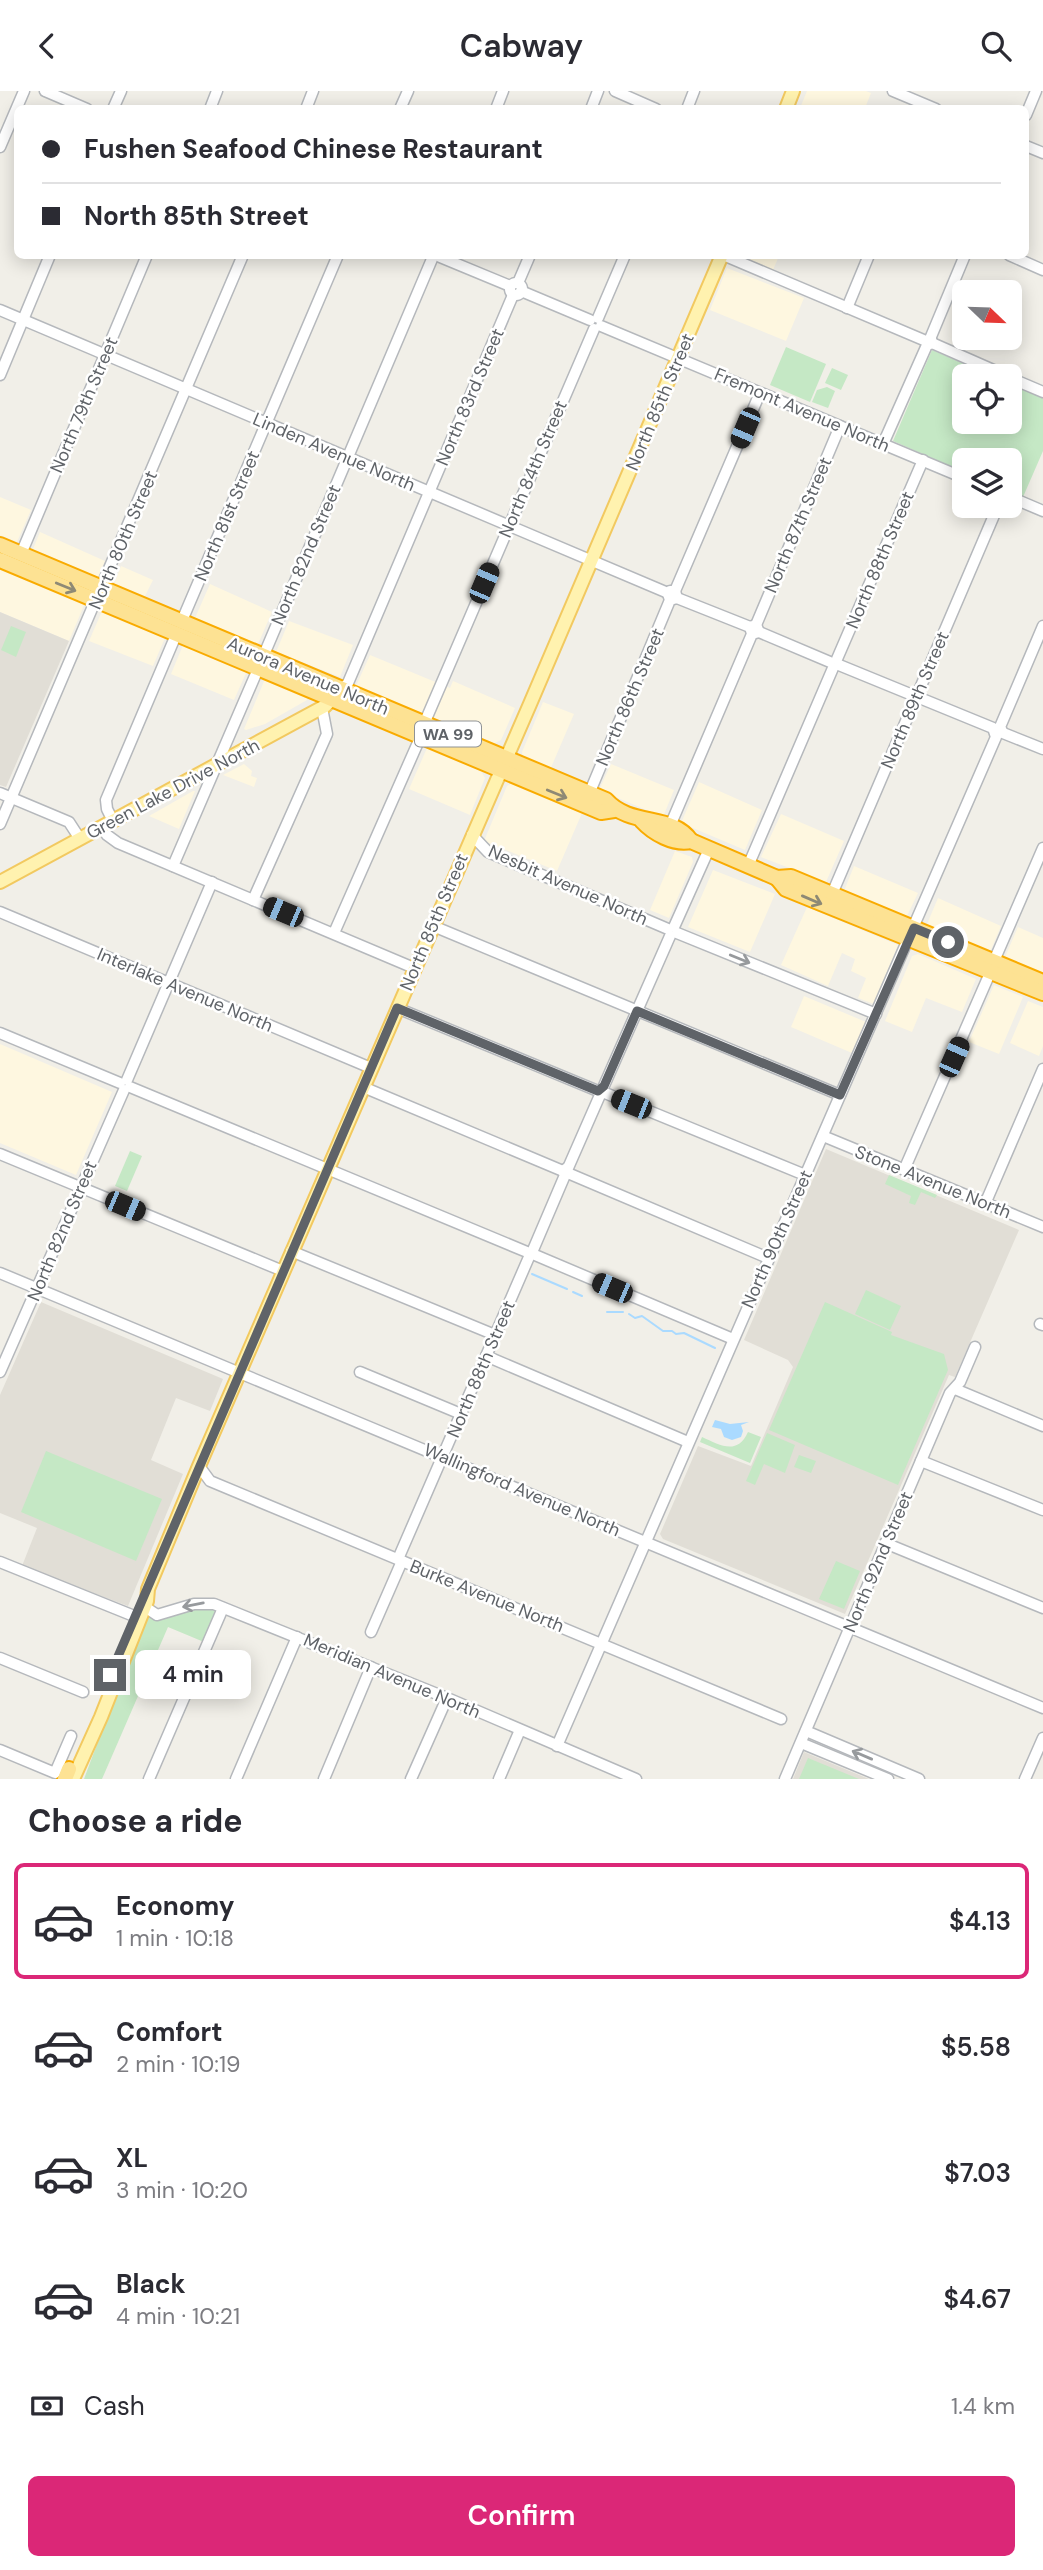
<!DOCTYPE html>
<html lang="en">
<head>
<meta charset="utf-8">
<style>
  :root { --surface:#fff; --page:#f7f7f7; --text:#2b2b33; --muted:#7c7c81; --line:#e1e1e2; --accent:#db2777 }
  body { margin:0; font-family:"DM Sans",sans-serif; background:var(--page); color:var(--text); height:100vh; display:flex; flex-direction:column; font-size:26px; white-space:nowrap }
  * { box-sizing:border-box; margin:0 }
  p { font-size:23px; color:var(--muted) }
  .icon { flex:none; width:38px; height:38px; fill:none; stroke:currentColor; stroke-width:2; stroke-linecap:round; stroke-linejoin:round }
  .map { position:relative; height:1688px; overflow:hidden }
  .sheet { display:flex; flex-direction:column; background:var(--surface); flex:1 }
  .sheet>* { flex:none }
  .top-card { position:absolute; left:14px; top:14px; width:1015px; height:154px; border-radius:10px; box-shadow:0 4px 18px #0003; display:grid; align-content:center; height:154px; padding:0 28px; background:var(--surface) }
  .needle { width:46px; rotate:113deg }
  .buttons { position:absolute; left:952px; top:189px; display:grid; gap:14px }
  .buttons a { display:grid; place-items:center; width:70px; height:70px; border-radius:10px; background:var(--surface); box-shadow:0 4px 18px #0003; font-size:35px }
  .end { position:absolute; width:32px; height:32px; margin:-16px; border:9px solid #5f6368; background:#fff; box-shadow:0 0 0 4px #fff }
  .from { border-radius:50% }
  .bubble { position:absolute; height:49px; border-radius:10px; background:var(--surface); box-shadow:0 4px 18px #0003; font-size:23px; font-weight:600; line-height:49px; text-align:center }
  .car { position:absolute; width:21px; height:42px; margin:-21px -10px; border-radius:9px; box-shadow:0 0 5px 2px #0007; background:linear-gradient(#222 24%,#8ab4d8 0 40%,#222 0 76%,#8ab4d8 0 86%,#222 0) }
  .top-card b { display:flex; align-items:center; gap:24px; height:66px; font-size:26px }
  .top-card b+b { border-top:2px solid var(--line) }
  .top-card i { width:18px; height:18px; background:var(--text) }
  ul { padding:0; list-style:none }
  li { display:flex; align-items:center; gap:21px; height:116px; margin:0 14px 10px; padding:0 14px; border:4px solid transparent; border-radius:10px }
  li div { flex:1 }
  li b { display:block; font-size:26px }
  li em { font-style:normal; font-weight:600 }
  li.on { border-color:var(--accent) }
  li>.icon { width:63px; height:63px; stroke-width:1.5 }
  h2 { padding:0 28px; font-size:32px; line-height:84px }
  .pay { display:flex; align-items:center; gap:18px; height:77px; padding:0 28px; font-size:26px }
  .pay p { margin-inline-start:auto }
  .button { display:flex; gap:14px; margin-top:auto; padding:14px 28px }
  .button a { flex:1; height:80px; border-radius:10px; background:var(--accent); color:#fff; font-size:28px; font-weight:600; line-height:80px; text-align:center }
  header { display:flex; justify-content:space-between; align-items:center; height:91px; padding:0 28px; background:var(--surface); font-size:32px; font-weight:600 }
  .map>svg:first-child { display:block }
  .commercial { fill:#fef7e0 }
  .education { fill:#e1ded6 }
  .green { fill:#c5e8c5 }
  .water { fill:#aadaff }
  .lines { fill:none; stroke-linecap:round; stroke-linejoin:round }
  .stream { stroke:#aadaff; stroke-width:2 }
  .minor-casing { stroke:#b5b8bc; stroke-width:13 }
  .major-casing { stroke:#f2c960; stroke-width:16 }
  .highway-casing { stroke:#f9ab00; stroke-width:18 }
  .minor { stroke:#fff; stroke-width:10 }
  .major { stroke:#fff2af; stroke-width:12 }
  .highway { stroke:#fde293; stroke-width:14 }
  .oneway { stroke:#8e8975 }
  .oneway2 { stroke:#979a9d }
  .route { stroke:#5f6368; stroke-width:9 }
  .labels { text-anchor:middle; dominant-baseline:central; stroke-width:5; stroke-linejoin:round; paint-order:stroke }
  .shield { fill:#fff; stroke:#8f9295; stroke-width:2 }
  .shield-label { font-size:16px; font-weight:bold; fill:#5f6368 }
  .street-label { font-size:18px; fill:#5f6368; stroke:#fff }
</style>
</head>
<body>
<header><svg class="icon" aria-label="back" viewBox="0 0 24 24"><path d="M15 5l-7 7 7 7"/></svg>Cabway<svg class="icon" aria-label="search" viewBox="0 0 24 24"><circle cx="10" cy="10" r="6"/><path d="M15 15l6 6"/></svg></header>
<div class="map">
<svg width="1043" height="1688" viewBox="0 0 1043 1688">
  <rect width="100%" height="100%" fill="#f1efe8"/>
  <g class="commercial">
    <path d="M807,0H866L871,2L865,17H800Z"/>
    <path d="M740,165H779L773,179Z"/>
    <path d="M727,177L804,207L786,250L710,219Z"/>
    <path d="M0,406L31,419L17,451L0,444Z"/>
    <path d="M40,441L105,470L98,486L33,458Z"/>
    <path d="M0,475L85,512L69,550L0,521Z"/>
    <path d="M121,475L153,489L145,505L114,493Z"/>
    <path d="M210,493L272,521L258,553L195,527Z"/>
    <path d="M102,520L165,547L153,575L89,550Z"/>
    <path d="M289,530L353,554L340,586L276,561Z"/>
    <path d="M183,554L247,580L234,609L171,583Z"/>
    <path d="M370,564L450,597L453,590L515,617L501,649L493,653L356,595Z"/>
    <path d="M265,588L307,606V609L265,633L246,639L244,638Z"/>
    <path d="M543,611L574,623L550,679L523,666L522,661Z"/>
    <path d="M427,657L481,680L485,687L470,724L409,698Z"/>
    <path d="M244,673L252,680L251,685L257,687L254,696L223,684Z"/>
    <path d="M611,673L674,699L663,726L599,699Z"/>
    <path d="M699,691L762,719L745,759L681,732Z"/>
    <path d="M512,692L582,722L557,780L484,750L507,695Z"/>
    <path d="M193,700H195L179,738L149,725Z"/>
    <path d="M781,723L844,750L826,791L761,766Z"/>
    <path d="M675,760L692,766L693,771L669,827L650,819Z"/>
    <path d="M854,775L918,802L907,825L844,800Z"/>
    <path d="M713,779L775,803L750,861L688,836Z"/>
    <path d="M938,807L1001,835L990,861L927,833Z"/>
    <path d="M807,816L898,854L874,913L858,907L866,887L851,880L855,868L842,862L828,895L781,874Z"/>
    <path d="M1018,836L1043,847V882L1005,866Z"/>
    <path d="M918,863L976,888L962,921L926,907L912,941L885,930L912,865Z"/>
    <path d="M994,894L1023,906L999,963L969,951Z"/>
    <path d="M804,905L866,931L852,962L791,936Z"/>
    <path d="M1028,910L1043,916V955L1039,965L1010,952Z"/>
    <path d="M0,953L112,1001L76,1084L0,1052Z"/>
  </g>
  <g class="education">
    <path d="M0,521L69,550L6,696L0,694Z"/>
    <path d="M826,1058L1019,1139L955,1286L949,1284L845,1523L663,1448L660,1443L698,1355L751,1375L793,1276L788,1269L744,1249Z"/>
    <path d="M41,1211L223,1288L210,1320L176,1307L151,1369L183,1383L128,1515L22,1475L37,1437L0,1422V1304Z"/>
    <path d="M804,1661L869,1688H793Z"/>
  </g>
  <g class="green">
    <path d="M786,256L826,273L810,311L770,294Z"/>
    <path d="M932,259L992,285H964V331H1010V293L1043,307V360L1023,406L1010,400V369H964V381L893,350Z"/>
    <path d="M832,277L848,284L841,299L825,292Z"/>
    <path d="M827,296L835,300L828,317L812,311L817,299Z"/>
    <path d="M11,535L26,541L16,566L1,559Z"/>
    <path d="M130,1060L142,1065L127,1100L115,1095Z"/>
    <path d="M889,1084L937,1104L935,1107L921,1101L915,1114L909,1112L911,1105L885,1093Z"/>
    <path d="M866,1199L901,1215L890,1239L855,1223Z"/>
    <path d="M825,1211L892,1241L891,1244L944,1263L948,1279L898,1394L769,1339Z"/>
    <path d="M748,1341L761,1346L750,1372L700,1351L702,1346C720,1354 737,1365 748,1341Z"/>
    <path d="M767,1342L795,1354L785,1382L764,1373L755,1394L746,1390Z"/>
    <path d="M46,1360L162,1408L136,1470L21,1421Z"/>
    <path d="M799,1364L816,1370L811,1382L794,1376Z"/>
    <path d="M836,1470L860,1480L844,1518L819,1508Z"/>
    <path d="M211,1517L215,1520L204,1551L168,1536L102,1688H84L146,1522Z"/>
    <path d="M808,1667L859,1688H799Z"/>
  </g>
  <path class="water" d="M715,1329L730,1333L749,1331L741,1334L743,1340L741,1346L732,1349L724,1346L721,1338L712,1336Z"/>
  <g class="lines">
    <g class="stream">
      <path d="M532,1183L567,1198"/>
      <path d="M573,1201L582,1205"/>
      <path d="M607,1221H623"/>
      <path d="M629,1223L635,1227L642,1225L663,1240H672L676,1243L684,1242L715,1257"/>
    </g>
    <defs>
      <g id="minor">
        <path d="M45,0L87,18"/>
        <path d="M615,0L656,18"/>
        <path d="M893,0L936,18"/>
        <path d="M113,18L121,0"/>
        <path d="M210,18L217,0"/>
        <path d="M306,18L313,0"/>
        <path d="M400,18L408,0"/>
        <path d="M496,18L503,0"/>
        <path d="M591,18L598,0"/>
        <path d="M687,18L694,0"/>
        <path d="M1026,24L1036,0"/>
        <path d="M1026,55L1043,62"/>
        <path d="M0,56L24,0"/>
        <path d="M723,164L926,250"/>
        <path d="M1009,164L1043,179"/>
        <path d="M440,166L510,195"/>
        <circle cx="516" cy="198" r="6"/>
        <path d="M518,192L530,164"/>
        <path d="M521,200L590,229"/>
        <path d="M847,217L869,164"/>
        <path d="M0,219L668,502"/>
        <path d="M598,227L625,164"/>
        <path d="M601,235L964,387"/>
        <path d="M930,248L965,164"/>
        <path d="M932,252L1007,285"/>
        <path d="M0,284L50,164"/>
        <path d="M1010,287L1043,301"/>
        <path d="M883,353L927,254L932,252L931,248"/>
        <path d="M1010,406L1043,420"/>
        <path d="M21,463L147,164"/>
        <path d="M675,500L760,302"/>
        <path d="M677,507L750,536"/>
        <path d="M181,532L338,164"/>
        <path d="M756,534L840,335"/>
        <path d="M1043,535L1000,636L1003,642L1043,658"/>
        <path d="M759,541L830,571"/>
        <path d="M263,566L432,168"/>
        <path d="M837,568L923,369"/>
        <path d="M341,599L348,592L513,204"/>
        <path d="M424,633L594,238"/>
        <path d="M0,702L69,731L80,748"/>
        <path d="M589,703L670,509L668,503L670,500H675L677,507L670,509"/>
        <path d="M113,730L107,718L106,709L176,544"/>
        <path d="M0,733L243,164"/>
        <path d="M670,735L752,543L750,536L756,534L759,541L752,543"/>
        <path d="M102,736L107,744L118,752L414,877"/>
        <path d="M472,744L488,761L668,838"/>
        <path d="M173,775L258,578"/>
        <path d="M748,775L833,577"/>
        <path d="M832,803L998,415"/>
        <path d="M253,809L327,643L322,617"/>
        <path d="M0,821L371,977"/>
        <path d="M433,835L840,1004"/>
        <path d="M674,836L709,758"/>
        <path d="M334,842L420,647"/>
        <path d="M677,842L876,923"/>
        <path d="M994,870L1043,757"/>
        <path d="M397,917L598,1000"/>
        <path d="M0,942L120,992"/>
        <path d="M127,989L212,791"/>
        <path d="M130,996L527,1161"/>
        <path d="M363,996L563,1080"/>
        <path d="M603,997L670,845"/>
        <path d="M605,1002L805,1084"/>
        <path d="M823,1045L1043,1136"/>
        <path d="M0,1063L283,1180"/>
        <path d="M568,1077L600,1004"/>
        <path d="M904,1079L990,882"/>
        <path d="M570,1083L768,1167"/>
        <path d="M985,1113L1043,978"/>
        <path d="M533,1159L565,1084L563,1080L567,1077"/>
        <path d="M291,1160L495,1244"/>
        <path d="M535,1164L733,1248"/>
        <path d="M0,1182L1043,1617"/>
        <path d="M1040,1233L1043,1234"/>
        <path d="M486,1265L688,1351"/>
        <path d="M0,1281L124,999"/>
        <path d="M360,1281L461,1323"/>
        <path d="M955,1298L1043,1335"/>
        <path d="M921,1370L1043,1419"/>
        <path d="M199,1375L210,1390L781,1628"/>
        <path d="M885,1452L1043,1517"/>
        <path d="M398,1468L529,1166"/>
        <path d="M0,1471L134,1525"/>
        <path d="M145,1516L157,1524L194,1513H214L447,1607L636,1688"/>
        <path d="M371,1541L402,1470"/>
        <path d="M0,1567L83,1601"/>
        <path d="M806,1640L919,1688"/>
        <path d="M801,1652L888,1688"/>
        <path d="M557,1655L996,646L993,637L839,574"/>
        <path d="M0,1659L55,1682L71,1645"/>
        <path d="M149,1688L223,1517"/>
        <path d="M236,1688L297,1546"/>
        <path d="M324,1688L371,1576"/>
        <path d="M411,1688L447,1607"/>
        <path d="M499,1688L520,1639"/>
        <path d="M785,1688L950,1302L960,1291L975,1256"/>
        <path d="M1025,1688L1043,1647"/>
      </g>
      <g id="major">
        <path d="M786,18L793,0"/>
        <path d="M0,791L299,629L325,615L338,602"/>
        <path d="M73,1688L101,1626L147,1510L148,1498L199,1375L530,613L722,164"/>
      </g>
      <g id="highway">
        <path d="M0,454L606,709C631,737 672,722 691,750"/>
        <path d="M0,469L601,721L614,719"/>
        <path d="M642,730C653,742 674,754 691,750L777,787L791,786L1043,891"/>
        <path d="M777,787L786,798L1043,902"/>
        <path d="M65,1688L69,1678"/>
      </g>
    </defs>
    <use href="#minor" class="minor-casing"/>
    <use href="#major" class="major-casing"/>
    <use href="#highway" class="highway-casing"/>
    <use href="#minor" class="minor"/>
    <use href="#major" class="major"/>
    <use href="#highway" class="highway"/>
  </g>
  <defs><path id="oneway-shaft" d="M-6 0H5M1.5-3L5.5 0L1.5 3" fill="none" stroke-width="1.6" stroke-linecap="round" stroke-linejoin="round" transform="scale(1.75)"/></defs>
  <g class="oneway">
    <use href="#oneway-shaft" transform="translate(66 496) rotate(22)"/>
    <use href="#oneway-shaft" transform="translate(557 703) rotate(22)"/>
    <use href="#oneway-shaft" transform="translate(812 809) rotate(23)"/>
  </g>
  <g class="oneway2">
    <use href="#oneway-shaft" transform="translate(740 868) rotate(22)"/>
    <use href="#oneway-shaft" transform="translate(193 1514) rotate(169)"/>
    <use href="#oneway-shaft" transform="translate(862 1664) rotate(-157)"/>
  </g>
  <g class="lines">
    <path class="route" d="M110,1584L397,917L598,1000L604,995L637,920L840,1004L914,837L948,851"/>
  </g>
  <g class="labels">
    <rect class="shield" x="415" y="630.5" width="66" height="25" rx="5"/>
    <g class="shield-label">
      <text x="448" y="643">WA 99</text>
    </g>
    <g class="street-label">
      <text transform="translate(470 306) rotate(-67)">North 83rd Street</text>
      <text transform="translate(660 311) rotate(-67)">North 85th Street</text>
      <text transform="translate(84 314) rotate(-67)">North 79th Street</text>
      <text transform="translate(802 319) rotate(23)">Fremont Avenue North</text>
      <text transform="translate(334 361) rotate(23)">Linden Avenue North</text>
      <text transform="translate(533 378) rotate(-67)">North 84th Street</text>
      <text transform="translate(227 425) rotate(-67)">North 81st Street</text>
      <text transform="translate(798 434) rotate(-67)">North 87th Street</text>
      <text transform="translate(123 449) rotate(-67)">North 80th Street</text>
      <text transform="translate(306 464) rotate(-67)">North 82nd Street</text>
      <text transform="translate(880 469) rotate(-67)">North 88th Street</text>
      <text transform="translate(308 585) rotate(23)">Aurora Avenue North</text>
      <text transform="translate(630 606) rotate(-67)">North 86th Street</text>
      <text transform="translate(915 609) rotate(-67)">North 89th Street</text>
      <text transform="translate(173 698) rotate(-28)">Green Lake Drive North</text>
      <text transform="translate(568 794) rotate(24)">Nesbit Avenue North</text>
      <text transform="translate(434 831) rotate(-67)">North 85th Street</text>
      <text transform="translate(185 899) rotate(23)">Interlake Avenue North</text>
      <text transform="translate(933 1091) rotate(22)">Stone Avenue North</text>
      <text transform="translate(62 1140) rotate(-67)">North 82nd Street</text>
      <text transform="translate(777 1148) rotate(-66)">North 90th Street</text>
      <text transform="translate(481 1278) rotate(-67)">North 88th Street</text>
      <text transform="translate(522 1399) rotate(23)">Wallingford Avenue North</text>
      <text transform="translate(878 1471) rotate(-67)">North 92nd Street</text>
      <text transform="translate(487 1505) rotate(22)">Burke Avenue North</text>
      <text transform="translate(392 1585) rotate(23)">Meridian Avenue North</text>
    </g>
  </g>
</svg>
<div class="buttons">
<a><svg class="needle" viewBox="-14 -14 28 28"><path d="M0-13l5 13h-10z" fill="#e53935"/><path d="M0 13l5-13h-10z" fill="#7c7c81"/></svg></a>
<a><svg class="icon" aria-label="locate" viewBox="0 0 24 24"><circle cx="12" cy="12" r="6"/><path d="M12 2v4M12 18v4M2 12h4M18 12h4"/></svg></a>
<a><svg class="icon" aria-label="layers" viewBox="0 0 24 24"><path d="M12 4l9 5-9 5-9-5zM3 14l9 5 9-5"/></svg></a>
</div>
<i class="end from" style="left:948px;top:851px"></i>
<i class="end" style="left:110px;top:1584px"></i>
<div class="bubble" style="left:135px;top:1559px;width:116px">4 min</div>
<i class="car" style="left:745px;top:337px;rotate:203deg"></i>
<i class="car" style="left:484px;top:492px;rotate:23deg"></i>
<i class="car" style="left:283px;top:821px;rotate:293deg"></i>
<i class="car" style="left:954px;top:966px;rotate:24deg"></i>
<i class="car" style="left:631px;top:1013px;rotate:292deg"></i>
<i class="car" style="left:125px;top:1115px;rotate:113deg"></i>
<i class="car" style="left:612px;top:1197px;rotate:293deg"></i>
<div class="top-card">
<b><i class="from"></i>Fushen Seafood Chinese Restaurant</b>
<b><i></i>North 85th Street</b>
</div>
</div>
<section class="sheet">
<h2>Choose a ride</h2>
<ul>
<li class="on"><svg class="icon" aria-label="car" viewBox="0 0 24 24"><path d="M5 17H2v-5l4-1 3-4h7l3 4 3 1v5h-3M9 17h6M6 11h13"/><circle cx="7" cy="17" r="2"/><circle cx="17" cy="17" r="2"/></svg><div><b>Economy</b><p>1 min · 10:18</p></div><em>$4.13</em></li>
<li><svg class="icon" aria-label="car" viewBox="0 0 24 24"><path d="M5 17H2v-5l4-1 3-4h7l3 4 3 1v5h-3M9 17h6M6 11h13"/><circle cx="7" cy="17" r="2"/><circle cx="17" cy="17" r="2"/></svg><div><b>Comfort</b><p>2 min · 10:19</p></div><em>$5.58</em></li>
<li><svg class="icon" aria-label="car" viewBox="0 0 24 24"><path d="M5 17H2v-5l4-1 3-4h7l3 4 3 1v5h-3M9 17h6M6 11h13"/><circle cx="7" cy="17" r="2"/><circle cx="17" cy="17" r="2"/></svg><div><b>XL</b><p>3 min · 10:20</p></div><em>$7.03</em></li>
<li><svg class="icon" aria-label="car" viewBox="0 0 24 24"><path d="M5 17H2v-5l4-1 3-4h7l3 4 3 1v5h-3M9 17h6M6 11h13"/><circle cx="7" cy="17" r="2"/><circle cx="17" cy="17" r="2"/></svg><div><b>Black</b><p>4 min · 10:21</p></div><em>$4.67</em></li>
</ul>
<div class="pay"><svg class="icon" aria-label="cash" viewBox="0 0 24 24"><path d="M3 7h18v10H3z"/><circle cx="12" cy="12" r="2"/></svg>Cash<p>1.4 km</p></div>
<div class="button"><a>Confirm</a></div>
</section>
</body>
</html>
